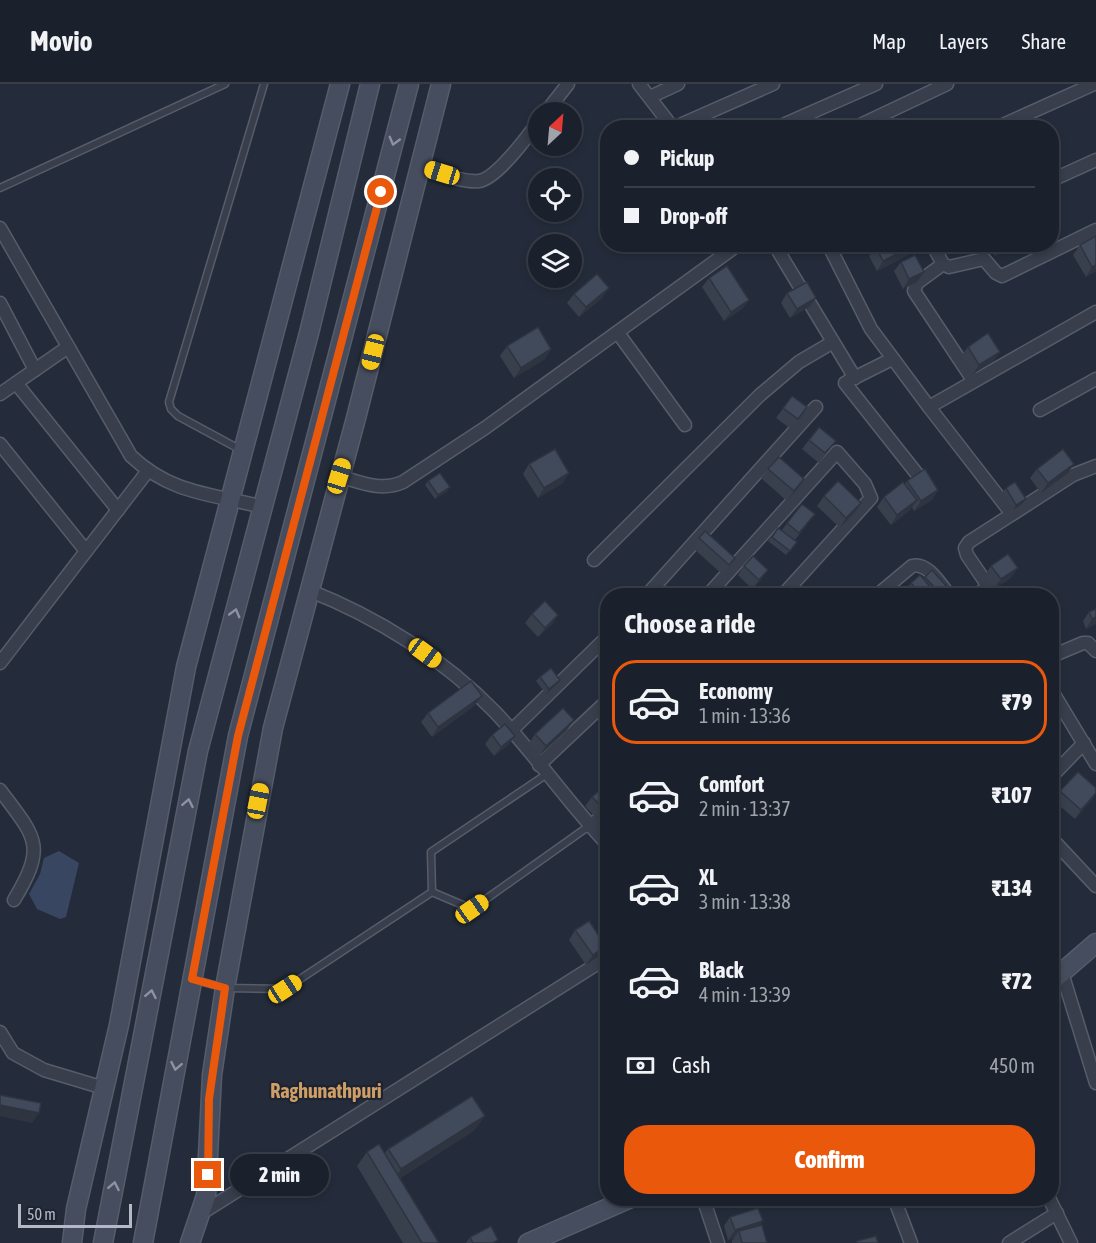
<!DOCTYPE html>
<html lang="en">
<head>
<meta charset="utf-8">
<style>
  :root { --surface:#1b212c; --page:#282e38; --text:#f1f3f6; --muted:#a0a3a9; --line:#393e48; --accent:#ea580c }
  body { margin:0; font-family:"Asap Condensed",sans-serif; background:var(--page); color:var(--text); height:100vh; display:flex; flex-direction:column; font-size:22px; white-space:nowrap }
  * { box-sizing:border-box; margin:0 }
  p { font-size:20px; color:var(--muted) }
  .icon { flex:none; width:33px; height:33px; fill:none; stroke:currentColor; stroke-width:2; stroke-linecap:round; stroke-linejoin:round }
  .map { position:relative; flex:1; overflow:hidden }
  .details { position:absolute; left:600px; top:504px; width:459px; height:618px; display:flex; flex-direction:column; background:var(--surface); border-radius:24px; box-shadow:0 3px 9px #0003,0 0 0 2px var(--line) }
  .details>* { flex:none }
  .guide { position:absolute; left:600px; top:36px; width:459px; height:132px; border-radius:24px; box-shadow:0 3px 9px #0003,0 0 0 2px var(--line); display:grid; align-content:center; height:132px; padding:0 24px; background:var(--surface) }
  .needle { width:39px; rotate:26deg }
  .fabs { position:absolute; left:528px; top:18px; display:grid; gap:12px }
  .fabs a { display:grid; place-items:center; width:54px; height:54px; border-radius:50%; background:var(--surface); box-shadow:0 3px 9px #0003,0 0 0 2px var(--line); font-size:30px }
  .scale { position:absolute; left:18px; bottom:15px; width:114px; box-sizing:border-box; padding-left:6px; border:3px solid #b4b9c7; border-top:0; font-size:16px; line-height:21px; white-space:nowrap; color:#b4b9c7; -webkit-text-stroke:4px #1d2330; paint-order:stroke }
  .end { position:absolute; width:27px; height:27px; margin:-14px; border:8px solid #ea580c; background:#fff; box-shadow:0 0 0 3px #fff }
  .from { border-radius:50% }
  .bubble { position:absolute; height:42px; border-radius:21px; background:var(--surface); box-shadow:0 3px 9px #0003,0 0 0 2px var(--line); font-size:20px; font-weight:800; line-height:42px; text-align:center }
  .car { position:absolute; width:18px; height:36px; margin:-18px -9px; border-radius:8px; box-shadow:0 0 4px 2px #0007; background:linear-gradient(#f5c518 24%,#345 0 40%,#f5c518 0 76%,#345 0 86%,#f5c518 0) }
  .guide b { display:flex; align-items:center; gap:21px; height:57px; font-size:22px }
  .guide b+b { border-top:2px solid var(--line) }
  .guide i { width:15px; height:15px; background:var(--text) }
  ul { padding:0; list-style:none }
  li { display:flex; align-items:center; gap:18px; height:84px; margin:0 12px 9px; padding:0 12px; border:3px solid transparent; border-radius:24px }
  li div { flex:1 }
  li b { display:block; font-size:22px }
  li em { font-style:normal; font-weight:800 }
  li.active { border-color:var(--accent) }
  li>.icon { width:54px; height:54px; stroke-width:1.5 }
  h2 { padding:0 24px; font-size:27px; line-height:72px }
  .pay { display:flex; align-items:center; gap:15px; height:66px; padding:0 24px; font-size:22px }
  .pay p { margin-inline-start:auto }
  .cta { display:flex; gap:12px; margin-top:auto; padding:12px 24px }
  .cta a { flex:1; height:69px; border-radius:24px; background:var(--accent); color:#fff; font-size:24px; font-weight:800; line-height:69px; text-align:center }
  header { display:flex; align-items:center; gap:36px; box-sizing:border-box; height:84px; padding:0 30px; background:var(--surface); border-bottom:2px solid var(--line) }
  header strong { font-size:28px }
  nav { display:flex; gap:33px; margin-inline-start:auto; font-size:21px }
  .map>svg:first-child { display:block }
  .water { fill:#394662 }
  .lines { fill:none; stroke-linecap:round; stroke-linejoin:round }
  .lane-casing { stroke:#565c69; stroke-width:9 }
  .street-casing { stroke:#565c69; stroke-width:15 }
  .secondary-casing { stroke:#565c69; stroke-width:21 }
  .lane { stroke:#383e4c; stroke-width:6 }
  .street { stroke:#383e4c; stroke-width:12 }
  .secondary { stroke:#464d5e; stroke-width:18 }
  .wall { fill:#38404e }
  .shaded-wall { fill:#2e3440 }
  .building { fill:#414a5b; stroke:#2e3440; stroke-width:1.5 }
  .oneway { stroke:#8e93a2 }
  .route { stroke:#ea580c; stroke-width:8 }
  .labels { text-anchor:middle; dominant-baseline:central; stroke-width:4.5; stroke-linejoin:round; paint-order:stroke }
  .neighbourhood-label { font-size:20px; font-weight:bold; fill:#cf9e67; stroke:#1d2330 }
</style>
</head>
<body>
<header>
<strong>Movio</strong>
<nav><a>Map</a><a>Layers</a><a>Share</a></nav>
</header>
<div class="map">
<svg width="1096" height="1159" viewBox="0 0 1096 1159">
  <rect width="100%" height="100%" fill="#242c3b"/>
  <path class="water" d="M59,767L79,779L66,833L60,835L37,825L29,810L40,790L44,774Z"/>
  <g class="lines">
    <defs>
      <g id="lane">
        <path d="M0,104L225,0"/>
        <path d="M241,366L178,332L171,325L169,318L264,0"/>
        <path d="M432,808L472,825L589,742"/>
        <path d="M196,896L225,904L285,905L432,808L431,768L547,690"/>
      </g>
      <g id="street">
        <path d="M639,0L673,44"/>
        <path d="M650,13L678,0"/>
        <path d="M546,28L568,0"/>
        <path d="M673,44L773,0"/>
        <path d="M776,44L876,0"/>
        <path d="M854,44L947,0"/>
        <path d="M996,44L1094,0"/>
        <path d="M420,82C437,87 461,99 479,97C496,95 528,52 538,38"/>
        <path d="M1052,96L1096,76"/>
        <path d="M0,144L131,372C171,410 212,410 263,423"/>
        <path d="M774,160L855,294"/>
        <path d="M828,160L871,245L929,323L1096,228"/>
        <path d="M932,160L943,180L949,183L984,175L996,189L1002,192L1096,146"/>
        <path d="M943,180L917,199L914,207L973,296"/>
        <path d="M0,219L35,286"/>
        <path d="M618,249L685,341"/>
        <path d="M848,297L892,275"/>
        <path d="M16,299L118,426"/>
        <path d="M845,299L925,400"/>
        <path d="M0,310L68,263"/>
        <path d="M929,323L1012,430"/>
        <path d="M1040,326L1096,295"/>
        <path d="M0,360L86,467"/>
        <path d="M338,392C360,398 381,408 403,398L485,344L739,160"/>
        <path d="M594,476L760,311L799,278L833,258"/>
        <path d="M308,506C377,533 444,575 495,628C535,670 568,719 608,761"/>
        <path d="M646,512L816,323"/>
        <path d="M707,512L837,368L865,400L871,414L782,512"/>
        <path d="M876,512L912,482C928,478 940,500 950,512"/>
        <path d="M977,512L988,501"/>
        <path d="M995,512L967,471L965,464L969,458L1073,391L1096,382"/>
        <path d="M1052,572L1083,559H1088L1096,567"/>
        <path d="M0,579L147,388"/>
        <path d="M1052,607L1096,680"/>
        <path d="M511,647L608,552"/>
        <path d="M539,681L608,616"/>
        <path d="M1052,692L1084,659"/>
        <path d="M0,706C36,754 47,761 14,816"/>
        <path d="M589,742L608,729"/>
        <path d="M1052,755L1096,802"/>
        <path d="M1062,889L1096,999"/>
        <path d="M0,948L13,969L44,986L104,1004"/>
        <path d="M703,1114L718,1159"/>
        <path d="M894,1114L911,1159"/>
        <path d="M1049,1114L1071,1159"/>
        <path d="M202,1129L608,873"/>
        <path d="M1009,1159L1057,1129"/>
      </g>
      <g id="secondary">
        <path d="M1052,897L1096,859"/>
        <path d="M72,1159L76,1125L119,941L186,583L340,0"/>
        <path d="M103,1159L198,667L309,249L370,0"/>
        <path d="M143,1159L238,652L409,0"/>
        <path d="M190,1159L206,1112L212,991L225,904L273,644L356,334L441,0"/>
        <path d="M528,1159L631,1114"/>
      </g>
    </defs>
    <use href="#lane" class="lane-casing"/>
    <use href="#street" class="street-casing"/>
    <use href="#secondary" class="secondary-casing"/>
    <use href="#lane" class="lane"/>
    <use href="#street" class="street"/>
    <use href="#secondary" class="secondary"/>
  </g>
  <g class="wall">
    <path d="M1096,152V187L1086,193L1073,171L1080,161Z"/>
    <path d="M989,160H1016L995,172Z"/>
    <path d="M876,163L912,169L877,187L869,172Z"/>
    <path d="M901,178L917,198L903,205L894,187Z"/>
    <path d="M709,194L749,216L742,225L724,237L702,203Z"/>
    <path d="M787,209L809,223L790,234L781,219Z"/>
    <path d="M574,210L602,214L579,233L567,219Z"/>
    <path d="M507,262L551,265L545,275L514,294L500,272Z"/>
    <path d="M968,263L1000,268L993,277L973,290L961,272Z"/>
    <path d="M792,312L807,323L791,345L776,334Z"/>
    <path d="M809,356L836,357L819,379L802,365Z"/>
    <path d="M529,380L563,399L538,414L523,390Z"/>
    <path d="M768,385L804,395L787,417L761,394Z"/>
    <path d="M1037,385L1068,389L1041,409L1030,394Z"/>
    <path d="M428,397L450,403L446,408L435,415L425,401Z"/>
    <path d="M907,397L938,406L932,416L914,427L912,423L910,426L891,441L877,423L884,413L905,400Z"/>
    <path d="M1006,404L1026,415L1022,420L1013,426L1002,409Z"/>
    <path d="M824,412L855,428L840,444L817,422Z"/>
    <path d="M787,439H808L795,456L797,458L786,471L768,457L778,444L782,446Z"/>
    <path d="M699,454L735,474L722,490L693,464Z"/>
    <path d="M744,482L761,496L752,505L738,491Z"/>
    <path d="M991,482L1011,494L994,505L985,491Z"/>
    <path d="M925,493L945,510L944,512H907L904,508L911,499L923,495Z"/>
    <path d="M1096,525V540L1086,545L1083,537L1089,528Z"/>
    <path d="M532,530L558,531L552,540L538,553L525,539Z"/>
    <path d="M540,593L556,601L546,610L536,597Z"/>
    <path d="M475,621L432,653L421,638L428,629Z"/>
    <path d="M567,646L540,671L529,659L535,650Z"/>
    <path d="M492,651L515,652L508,661L494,672L485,660Z"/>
    <path d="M1096,704V710L1075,735L1054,717L1060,707Z"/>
    <path d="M592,713L608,723L596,734L585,722Z"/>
    <path d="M575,846L599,872L586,881L569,856Z"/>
    <path d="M475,1046L400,1094L439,1159H403L357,1082L367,1068L385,1069L388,1065Z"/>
    <path d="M730,1133L763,1137L759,1142L767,1159H732V1157L734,1154L728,1156L724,1142Z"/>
    <path d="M470,1153L496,1159H466Z"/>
  </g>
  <g class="shaded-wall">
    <path d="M916,160H918L912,169L877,187L883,177Z"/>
    <path d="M1005,160H1016L995,172L1001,162Z"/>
    <path d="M1096,181V187L1086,193L1092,183Z"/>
    <path d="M924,188L917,198L903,205L909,195Z"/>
    <path d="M609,204L602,214L579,233L586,223Z"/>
    <path d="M816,214L809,223L790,234L797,225Z"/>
    <path d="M749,216L742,225L724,237L731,228Z"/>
    <path d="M551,265L545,275L514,294L521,284Z"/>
    <path d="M1000,268L993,277L973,290L979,281Z"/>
    <path d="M1074,380L1068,389L1041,409L1048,399Z"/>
    <path d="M569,389L563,399L538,414L544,404Z"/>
    <path d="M804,395L798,404L787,417L794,407Z"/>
    <path d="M450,403L446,408L435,415L438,411Z"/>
    <path d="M938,406L932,416L914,427L921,417Z"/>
    <path d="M1026,415L1022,420L1013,426L1016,421Z"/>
    <path d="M917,416L910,426L891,441L897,431Z"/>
    <path d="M861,419L855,428L840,444L846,434Z"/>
    <path d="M1018,484L1011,494L994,505L1001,495Z"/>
    <path d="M768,486L761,496L752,505L759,496Z"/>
    <path d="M558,531L552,540L538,553L545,544Z"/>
    <path d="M1096,533V540L1086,545L1092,535Z"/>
    <path d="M560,596L556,601L546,610L549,605Z"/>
    <path d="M482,612L475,621L432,653L438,643Z"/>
    <path d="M574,636L567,646L540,671L546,662Z"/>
    <path d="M515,652L508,661L494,672L501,663Z"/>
    <path d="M1096,709L1092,716L1075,735L1081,726Z"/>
    <path d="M608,720V723L596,734L603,724Z"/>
    <path d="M606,862L599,872L586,881L593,871Z"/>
    <path d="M0,1021L39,1029L32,1039L0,1032Z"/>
    <path d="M485,1032L475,1046L391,1099L401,1085Z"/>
    <path d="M763,1137L756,1147H739L734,1154L728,1156L735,1146Z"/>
  </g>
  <g class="building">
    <path d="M1096,152V181L1092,183L1080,161Z"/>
    <path d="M880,160H916L883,177L876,163Z"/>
    <path d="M915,171L924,188L909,195L901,178Z"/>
    <path d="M727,182L749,216L731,228L709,194Z"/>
    <path d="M597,190L609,204L586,223L574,210Z"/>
    <path d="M807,198L816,214L797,225L787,209Z"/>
    <path d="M538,243L551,265L521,284L507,262Z"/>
    <path d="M988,249L1000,268L979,281L968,263Z"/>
    <path d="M792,312L807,323L798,335L783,324Z"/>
    <path d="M819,343L836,357L825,369L809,356Z"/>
    <path d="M555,365L569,389L544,404L529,380Z"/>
    <path d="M1063,365L1074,380L1048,399L1037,385Z"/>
    <path d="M779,373L804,395L794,407L768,385Z"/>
    <path d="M925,385L938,406L921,417L907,397Z"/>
    <path d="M440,389L450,403L438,411L428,397Z"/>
    <path d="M838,397L861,419L846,434L824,412Z"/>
    <path d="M903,398L917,416L897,431L884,413Z"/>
    <path d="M1015,398L1026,415L1016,421L1006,404Z"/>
    <path d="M802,420L815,430L799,449L787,439Z"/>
    <path d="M778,444L797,458L790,467L772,453Z"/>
    <path d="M705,447L735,474L729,481L699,454Z"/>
    <path d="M1008,470L1018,484L1001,495L991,482Z"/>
    <path d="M753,472L768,486L759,496L744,482Z"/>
    <path d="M932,486L949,505L941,511L925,493Z"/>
    <path d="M920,491L938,512H922L911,499Z"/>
    <path d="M545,517L558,531L545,544L532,530Z"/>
    <path d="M1096,525V533L1092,535L1089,528Z"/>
    <path d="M551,584L560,596L549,605L540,593Z"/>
    <path d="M471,597L482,612L438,643L428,629Z"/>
    <path d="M563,624L574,636L546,662L535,650Z"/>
    <path d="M505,640L515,652L501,663L492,651Z"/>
    <path d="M1078,688L1096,704V709L1081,726L1060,707Z"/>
    <path d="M608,698V720L603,724L592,713Z"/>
    <path d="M589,837L606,862L593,871L575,846Z"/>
    <path d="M0,1011L41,1019L39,1029L0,1021Z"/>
    <path d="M472,1012L485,1032L401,1085L388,1065Z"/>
    <path d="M379,1060L439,1159H422L367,1068Z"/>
    <path d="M758,1124L763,1137L735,1146L730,1133Z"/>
    <path d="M762,1141L767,1159H742L739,1147Z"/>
    <path d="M491,1142L498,1156L493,1159H473L470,1153Z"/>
    <path d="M876,1152L878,1159H857V1157Z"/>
  </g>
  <defs><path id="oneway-chevron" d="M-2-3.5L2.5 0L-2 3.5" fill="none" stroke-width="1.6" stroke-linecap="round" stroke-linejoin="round" transform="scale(1.5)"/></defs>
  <g class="oneway">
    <use href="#oneway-chevron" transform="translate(394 57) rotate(105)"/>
    <use href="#oneway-chevron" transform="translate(235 529) rotate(-75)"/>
    <use href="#oneway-chevron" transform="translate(188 719) rotate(-79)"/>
    <use href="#oneway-chevron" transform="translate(151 910) rotate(-79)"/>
    <use href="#oneway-chevron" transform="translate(176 982) rotate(101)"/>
    <use href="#oneway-chevron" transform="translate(114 1102) rotate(-79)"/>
  </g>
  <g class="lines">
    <path class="route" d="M208,1091L209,1015L225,904L192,895L238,652L381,108"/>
  </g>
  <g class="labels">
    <g class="neighbourhood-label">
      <text x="326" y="1006">Raghunathpuri</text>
    </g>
  </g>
</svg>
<div class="fabs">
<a><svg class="needle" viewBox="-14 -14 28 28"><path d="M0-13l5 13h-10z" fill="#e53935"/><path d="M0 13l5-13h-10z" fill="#a0a3a9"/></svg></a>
<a><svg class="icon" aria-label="locate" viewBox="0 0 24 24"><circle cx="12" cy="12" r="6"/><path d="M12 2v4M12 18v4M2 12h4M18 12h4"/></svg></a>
<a><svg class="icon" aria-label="layers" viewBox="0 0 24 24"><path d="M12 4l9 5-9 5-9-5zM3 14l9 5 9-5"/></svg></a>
</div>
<div class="scale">50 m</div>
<i class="end from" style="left:381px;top:108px"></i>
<i class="end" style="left:208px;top:1091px"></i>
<div class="bubble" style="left:230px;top:1070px;width:99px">2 min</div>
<i class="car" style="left:442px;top:89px;rotate:287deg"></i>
<i class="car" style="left:373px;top:268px;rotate:194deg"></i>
<i class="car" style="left:339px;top:392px;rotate:17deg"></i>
<i class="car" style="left:425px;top:569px;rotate:126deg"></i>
<i class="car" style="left:258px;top:717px;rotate:11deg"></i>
<i class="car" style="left:472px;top:825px;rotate:55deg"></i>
<i class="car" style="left:285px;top:905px;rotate:57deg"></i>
<div class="guide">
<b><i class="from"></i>Pickup</b>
<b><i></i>Drop-off</b>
</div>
<section class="details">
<h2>Choose a ride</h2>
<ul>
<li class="active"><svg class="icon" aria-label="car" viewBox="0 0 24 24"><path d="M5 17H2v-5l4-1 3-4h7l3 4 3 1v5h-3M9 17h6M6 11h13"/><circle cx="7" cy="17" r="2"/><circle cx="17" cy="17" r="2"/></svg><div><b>Economy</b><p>1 min · 13:36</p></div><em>₹79</em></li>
<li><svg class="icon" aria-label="car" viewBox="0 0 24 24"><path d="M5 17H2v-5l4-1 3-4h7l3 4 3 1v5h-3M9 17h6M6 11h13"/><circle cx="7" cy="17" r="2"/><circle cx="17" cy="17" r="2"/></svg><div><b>Comfort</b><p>2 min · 13:37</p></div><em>₹107</em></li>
<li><svg class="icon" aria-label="car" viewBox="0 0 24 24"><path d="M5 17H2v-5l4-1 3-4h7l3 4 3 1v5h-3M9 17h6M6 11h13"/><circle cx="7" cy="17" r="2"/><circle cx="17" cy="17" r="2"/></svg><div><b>XL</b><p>3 min · 13:38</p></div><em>₹134</em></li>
<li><svg class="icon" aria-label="car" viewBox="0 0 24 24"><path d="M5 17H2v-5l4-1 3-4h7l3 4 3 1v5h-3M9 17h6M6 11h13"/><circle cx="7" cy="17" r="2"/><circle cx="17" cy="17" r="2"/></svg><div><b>Black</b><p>4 min · 13:39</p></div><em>₹72</em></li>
</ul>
<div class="pay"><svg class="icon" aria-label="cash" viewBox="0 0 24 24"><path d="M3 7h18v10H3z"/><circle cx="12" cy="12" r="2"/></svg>Cash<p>450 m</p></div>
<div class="cta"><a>Confirm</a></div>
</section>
</div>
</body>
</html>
